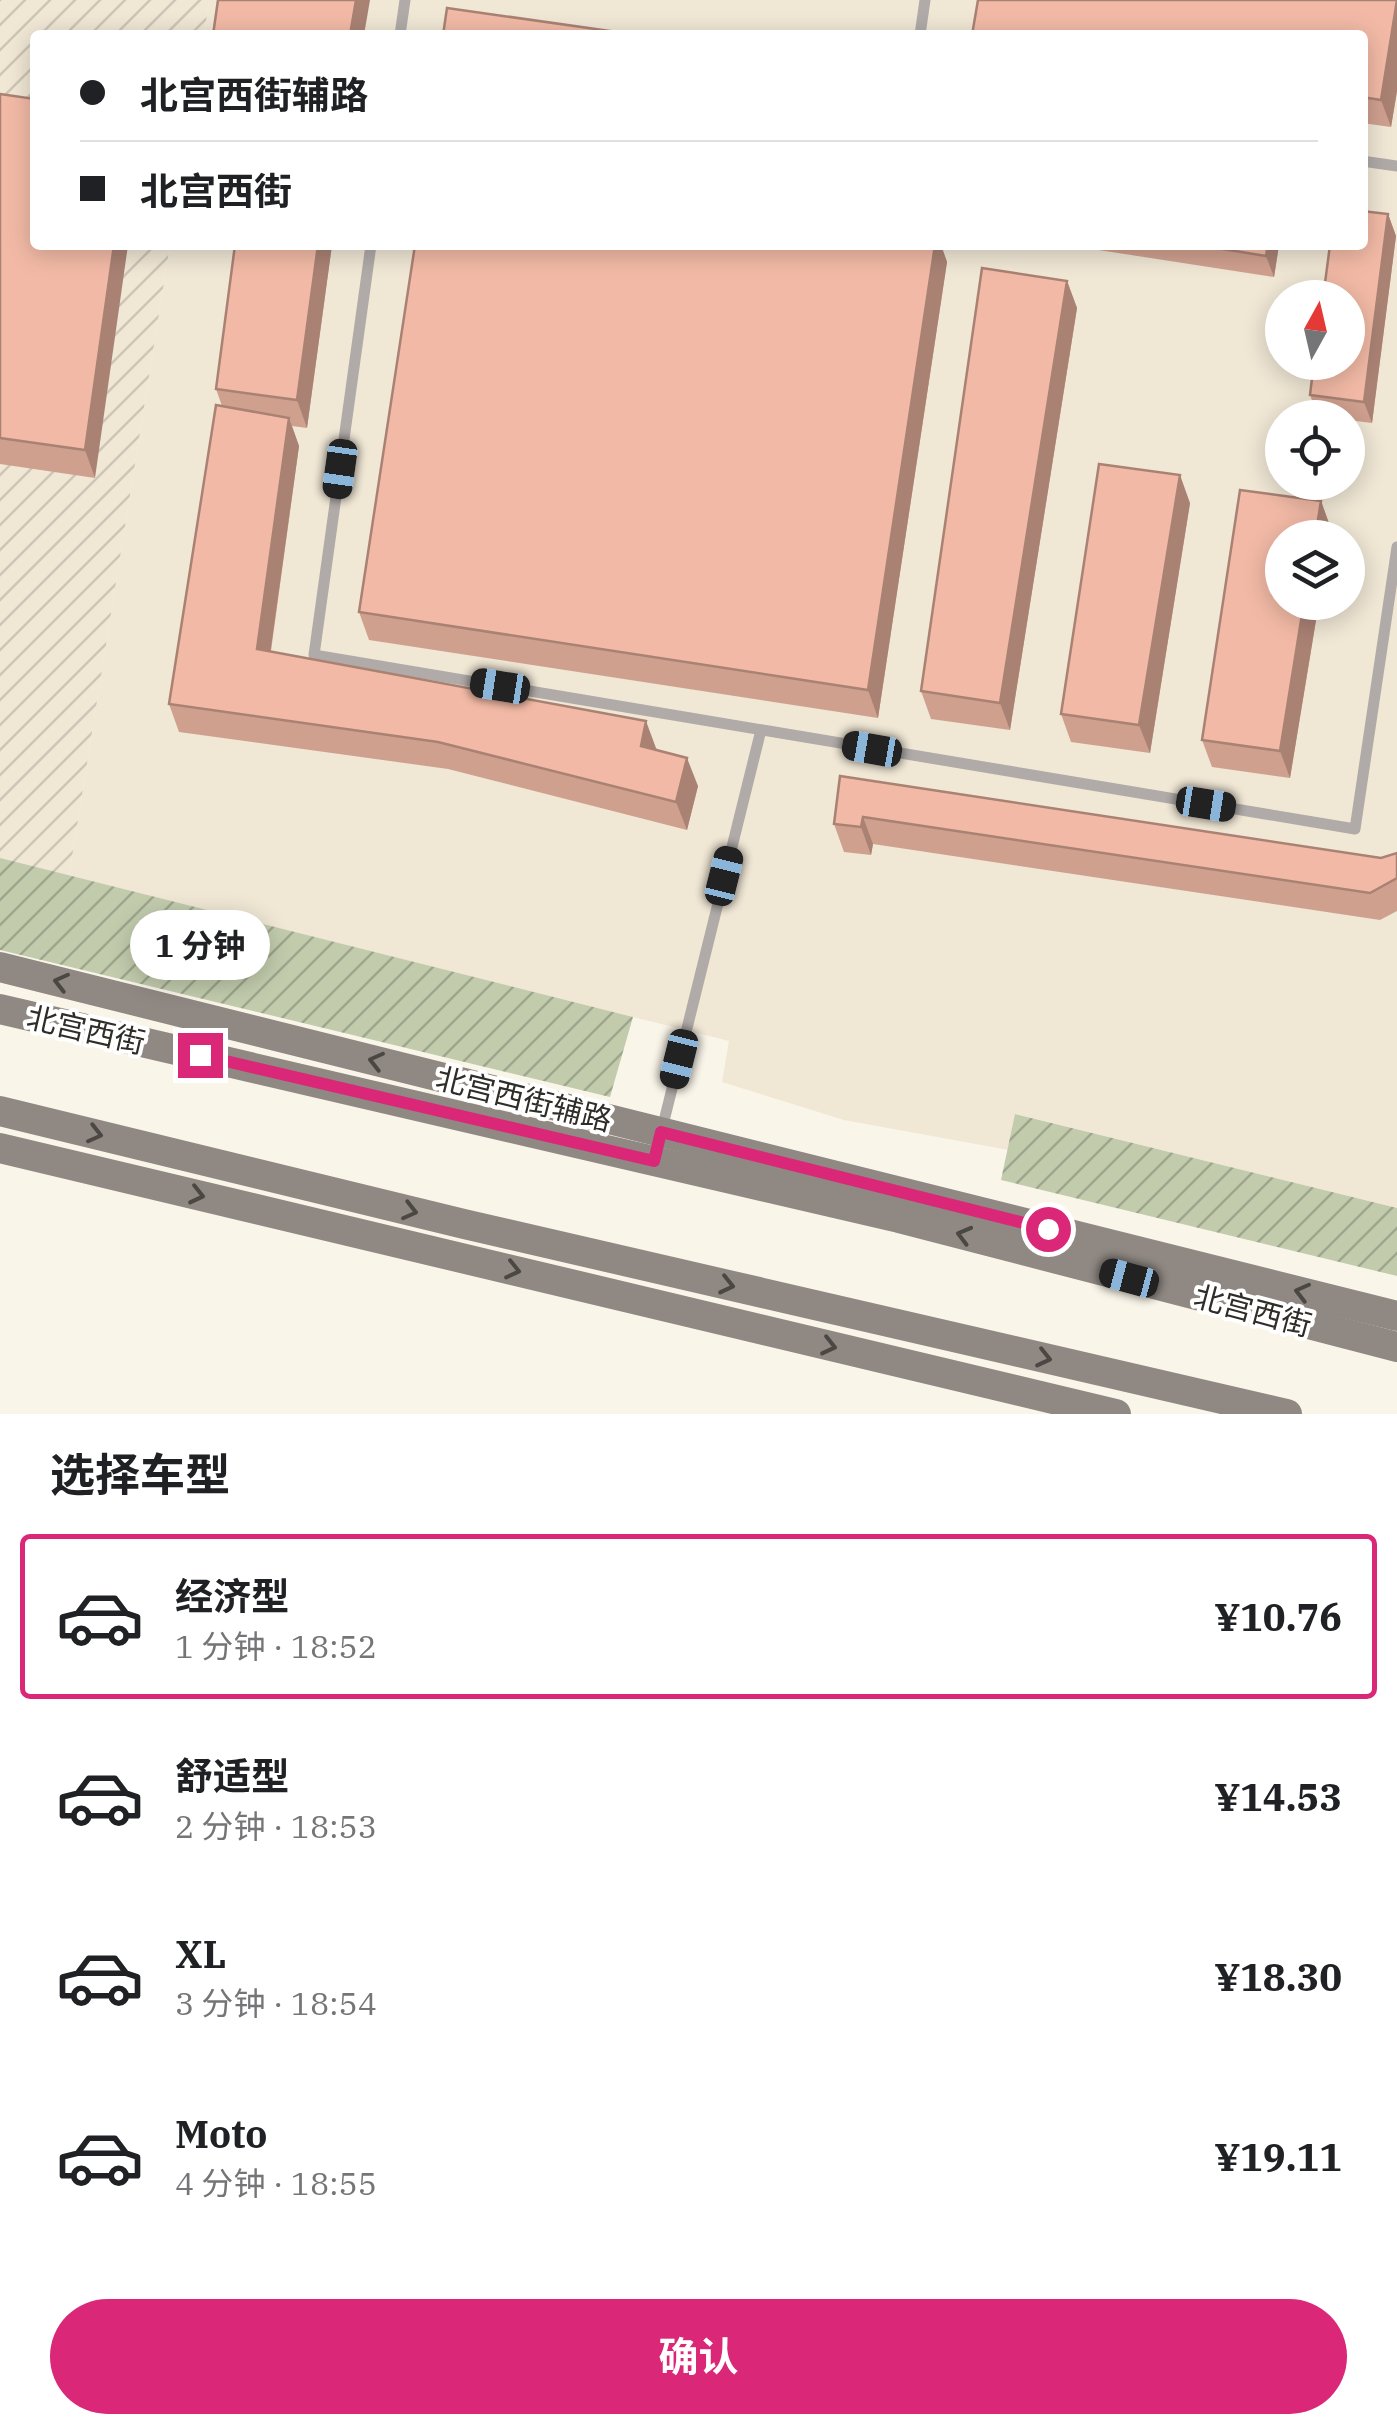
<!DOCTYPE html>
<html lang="zh">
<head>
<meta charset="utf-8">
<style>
  :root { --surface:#fff; --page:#f6f6f6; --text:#202124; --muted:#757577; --line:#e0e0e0; --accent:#db2777 }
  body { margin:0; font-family:"IBM Plex Serif","Noto Sans SC",serif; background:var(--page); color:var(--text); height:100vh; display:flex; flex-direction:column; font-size:38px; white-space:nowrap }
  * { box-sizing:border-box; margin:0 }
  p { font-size:32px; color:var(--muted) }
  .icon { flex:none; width:55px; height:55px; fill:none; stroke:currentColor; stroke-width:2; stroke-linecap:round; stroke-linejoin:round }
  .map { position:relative; height:1414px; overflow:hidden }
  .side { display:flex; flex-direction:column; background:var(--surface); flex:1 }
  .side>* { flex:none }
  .hud { position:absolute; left:30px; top:30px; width:1338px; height:220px; border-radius:10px; box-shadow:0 5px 25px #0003; display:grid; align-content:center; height:220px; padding:0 50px; background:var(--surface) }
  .needle { width:65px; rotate:8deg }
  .controls { position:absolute; left:1265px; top:280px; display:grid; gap:20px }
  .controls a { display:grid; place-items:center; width:100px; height:100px; border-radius:50%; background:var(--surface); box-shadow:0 5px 25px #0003; font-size:50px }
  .end { position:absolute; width:45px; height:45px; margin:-22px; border:12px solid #db2777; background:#fff; box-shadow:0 0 0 5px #fff }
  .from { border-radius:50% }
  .bubble { position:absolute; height:70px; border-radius:35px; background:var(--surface); box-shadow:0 5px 25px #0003; font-size:32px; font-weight:700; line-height:70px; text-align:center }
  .car { position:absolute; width:30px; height:60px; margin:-30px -15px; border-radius:12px; box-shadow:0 0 8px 2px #0007; background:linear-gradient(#222 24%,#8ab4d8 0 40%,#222 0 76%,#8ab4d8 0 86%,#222 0) }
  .hud b { display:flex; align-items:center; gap:35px; height:95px; font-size:38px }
  .hud b+b { border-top:2px solid var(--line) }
  .hud i { width:25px; height:25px; background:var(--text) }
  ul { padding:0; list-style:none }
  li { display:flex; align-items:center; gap:30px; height:165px; margin:0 20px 15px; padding:0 30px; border:5px solid transparent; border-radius:10px }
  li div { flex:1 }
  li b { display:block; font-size:38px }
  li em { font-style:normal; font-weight:700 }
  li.on { border-color:var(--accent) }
  li>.icon { width:90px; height:90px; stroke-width:1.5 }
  h2 { padding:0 50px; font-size:45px; line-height:120px }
  .cta { display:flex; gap:20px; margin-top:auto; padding:20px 50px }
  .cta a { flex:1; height:115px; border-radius:60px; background:var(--accent); color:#fff; font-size:40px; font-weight:700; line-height:115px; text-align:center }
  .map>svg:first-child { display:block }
  .built { fill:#f0e7d5; fill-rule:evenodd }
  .industrial { fill:url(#industrial-furrows) }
  .garden { fill:url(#garden-furrows) }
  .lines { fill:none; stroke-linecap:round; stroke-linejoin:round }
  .lane { stroke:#b0aba8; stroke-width:11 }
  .secondary { stroke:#8f8883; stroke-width:30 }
  .wall { fill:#d0a08f }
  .shaded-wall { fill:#a98274 }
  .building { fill:#f2baa6; stroke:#a98274; stroke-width:2.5 }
  .oneway { stroke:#4b4843 }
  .route { stroke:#db2777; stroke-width:12 }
  .labels { text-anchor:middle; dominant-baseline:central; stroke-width:8; stroke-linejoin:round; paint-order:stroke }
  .street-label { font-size:30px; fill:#2e2d28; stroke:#fff }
</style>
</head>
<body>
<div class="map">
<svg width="1397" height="1414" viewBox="0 0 1397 1414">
  <defs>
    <pattern id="industrial-furrows" width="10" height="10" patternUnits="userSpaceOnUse" patternTransform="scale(2.5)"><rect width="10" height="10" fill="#f0e7d5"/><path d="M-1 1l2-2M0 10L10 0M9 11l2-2" fill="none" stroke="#cec6b7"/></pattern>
    <pattern id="garden-furrows" width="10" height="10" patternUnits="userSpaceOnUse" patternTransform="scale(2.5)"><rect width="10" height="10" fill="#c2ccad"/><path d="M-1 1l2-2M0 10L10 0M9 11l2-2" fill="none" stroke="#9ea68d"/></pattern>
  </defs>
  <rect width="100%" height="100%" fill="#faf5e9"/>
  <path class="built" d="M209,0H1397V1208L1016,1114L1009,1150L844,1120L722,1082L729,1041L69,876L170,245H1362V35H204ZM1282,298H1348V362H1282ZM1282,418H1348V482H1282ZM1282,538H1348V602H1282Z"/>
  <path class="industrial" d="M0,0H209L204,35H35V245H170L69,876L0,859Z"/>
  <g class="garden">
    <path d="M0,858L633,1017L610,1097L0,950Z"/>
    <path d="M1015,1114L1397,1208V1276L1001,1180Z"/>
  </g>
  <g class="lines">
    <g class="lane">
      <path d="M400,35L405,0"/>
      <path d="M920,35L925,0"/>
      <path d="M1362,161L1397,166"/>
      <path d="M371,245L314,655L1355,829L1397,547"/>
      <path d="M662,1129L761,730"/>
    </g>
    <g class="secondary">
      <path d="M0,967L1397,1316"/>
      <path d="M0,1009L899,1218L1397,1347"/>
      <path d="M0,1111L464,1224L1287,1414"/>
      <path d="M0,1148L1116,1414"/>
    </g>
  </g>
  <g class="wall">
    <path d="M1397,0V91L1391,127L1362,123V35Z"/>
    <path d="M0,94L95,478L0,464Z"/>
    <path d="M1388,214L1396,236L1372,423L1348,420V418L1318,416L1310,395Z"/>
    <path d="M235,245H332L307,428L292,426L299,446L271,651L656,748L698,786L687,830L448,769L179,732L169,704L222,406L216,389Z"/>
    <path d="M415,245H941L947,262L878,718L369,640L359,612Z"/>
    <path d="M1091,245H1279L1274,277L1092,249Z"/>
    <path d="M1067,281L1077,308L1010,730L931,719L921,691Z"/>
    <path d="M1321,501L1331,529L1282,602H1319L1290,778L1212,767L1202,740Z"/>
    <path d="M1190,503L1150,753L1071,742L1061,714Z"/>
    <path d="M840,776L1381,858L1397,853V911L1380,920L873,844L871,855L844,852L834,824Z"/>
  </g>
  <g class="shaded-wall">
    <path d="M356,0H370L364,35H350Z"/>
    <path d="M1397,0V91L1391,127L1381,100Z"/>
    <path d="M1388,214L1396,236L1372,423L1364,402Z"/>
    <path d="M114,245H128L95,478L85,450Z"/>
    <path d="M318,245H332L307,428L297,400Z"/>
    <path d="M935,245H941L947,262L878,718L868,690Z"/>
    <path d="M1268,245H1279L1274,277L1266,256Z"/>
    <path d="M1067,281L1077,308L1010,730L1000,703Z"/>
    <path d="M289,418L299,446L267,676L257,649Z"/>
    <path d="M1180,475L1190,503L1150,753L1139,725Z"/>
    <path d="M1321,501L1331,529L1329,538H1315Z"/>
    <path d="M1304,602H1319L1290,778L1280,751Z"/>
    <path d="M646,721L656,748L651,773L641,746Z"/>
    <path d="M687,758L698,786L687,830L676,802Z"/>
    <path d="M863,817L873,844L871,855L861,827Z"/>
  </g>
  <g class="building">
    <path d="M218,0H356L350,35H213Z"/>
    <path d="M978,0H1397L1381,100L1362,97V35H972Z"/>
    <path d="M447,8L638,35H443Z"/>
    <path d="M0,94L35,99V245H114L85,450L0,438Z"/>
    <path d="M1362,211L1388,214L1364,402L1310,395L1314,362H1348V298H1323L1330,245H1362Z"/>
    <path d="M235,245H318L297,400L216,389Z"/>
    <path d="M415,245H935L868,690L359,612Z"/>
    <path d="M1198,245H1268L1266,256Z"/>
    <path d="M982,268L1067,281L1000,703L921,691Z"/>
    <path d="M216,405L289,418L257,649L646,721L641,746L687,758L676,802L438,742L169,704Z"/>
    <path d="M1099,464L1180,475L1139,725L1061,714Z"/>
    <path d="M1240,490L1321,501L1315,538H1282V602H1304L1280,751L1202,740Z"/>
    <path d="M840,776L1381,858L1397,853V878L1370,893L863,817L861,827L834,824Z"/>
  </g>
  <defs><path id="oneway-chevron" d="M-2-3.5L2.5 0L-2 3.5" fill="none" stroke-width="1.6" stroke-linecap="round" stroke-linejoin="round" transform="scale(2.5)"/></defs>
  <g class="oneway">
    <use href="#oneway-chevron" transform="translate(61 982) rotate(-166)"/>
    <use href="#oneway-chevron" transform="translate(376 1061) rotate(-166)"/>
    <use href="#oneway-chevron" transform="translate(95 1134) rotate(14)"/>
    <use href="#oneway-chevron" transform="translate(197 1195) rotate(13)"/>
    <use href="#oneway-chevron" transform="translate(410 1211) rotate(14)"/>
    <use href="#oneway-chevron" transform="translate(964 1235) rotate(-165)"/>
    <use href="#oneway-chevron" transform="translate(513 1270) rotate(13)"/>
    <use href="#oneway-chevron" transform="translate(727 1285) rotate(13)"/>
    <use href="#oneway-chevron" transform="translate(1302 1292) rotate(-166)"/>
    <use href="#oneway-chevron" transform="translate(829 1346) rotate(13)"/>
    <use href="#oneway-chevron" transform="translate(1044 1358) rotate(13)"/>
  </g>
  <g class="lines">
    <path class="route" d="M200,1055L654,1161L661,1132L1048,1229"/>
  </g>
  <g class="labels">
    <g class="street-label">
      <text transform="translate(86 1029) rotate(13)">北宫西街</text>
      <text transform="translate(524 1098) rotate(14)">北宫西街辅路</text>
      <text transform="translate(1253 1310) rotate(15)">北宫西街</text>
    </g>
  </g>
</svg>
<div class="controls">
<a><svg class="needle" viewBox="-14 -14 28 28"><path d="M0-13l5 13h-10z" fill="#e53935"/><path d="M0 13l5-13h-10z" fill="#757577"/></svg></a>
<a><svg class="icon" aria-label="locate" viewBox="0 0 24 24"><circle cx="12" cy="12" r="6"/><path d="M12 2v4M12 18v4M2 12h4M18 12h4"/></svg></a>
<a><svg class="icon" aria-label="layers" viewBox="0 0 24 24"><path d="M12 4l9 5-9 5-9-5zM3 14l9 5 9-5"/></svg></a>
</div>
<i class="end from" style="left:1048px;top:1229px"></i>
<i class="end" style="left:200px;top:1055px"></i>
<div class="bubble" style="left:130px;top:910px;width:140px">1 分钟</div>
<i class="car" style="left:340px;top:469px;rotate:188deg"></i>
<i class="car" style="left:500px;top:686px;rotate:279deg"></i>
<i class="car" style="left:872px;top:749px;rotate:280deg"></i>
<i class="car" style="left:1206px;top:804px;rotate:99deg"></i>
<i class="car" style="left:724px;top:876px;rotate:14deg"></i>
<i class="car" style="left:679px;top:1059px;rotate:194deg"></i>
<i class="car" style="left:1129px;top:1278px;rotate:285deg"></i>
<div class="hud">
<b><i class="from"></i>北宫西街辅路</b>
<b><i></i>北宫西街</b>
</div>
</div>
<section class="side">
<h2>选择车型</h2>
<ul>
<li class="on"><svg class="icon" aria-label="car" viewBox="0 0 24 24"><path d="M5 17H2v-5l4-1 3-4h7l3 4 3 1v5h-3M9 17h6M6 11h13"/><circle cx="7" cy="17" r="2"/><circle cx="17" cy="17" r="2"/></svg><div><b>经济型</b><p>1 分钟 · 18:52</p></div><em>¥10.76</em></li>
<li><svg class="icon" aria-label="car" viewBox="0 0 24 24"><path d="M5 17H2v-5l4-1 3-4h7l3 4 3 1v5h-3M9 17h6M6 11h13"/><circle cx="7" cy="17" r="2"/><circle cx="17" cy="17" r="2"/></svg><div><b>舒适型</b><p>2 分钟 · 18:53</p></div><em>¥14.53</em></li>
<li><svg class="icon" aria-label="car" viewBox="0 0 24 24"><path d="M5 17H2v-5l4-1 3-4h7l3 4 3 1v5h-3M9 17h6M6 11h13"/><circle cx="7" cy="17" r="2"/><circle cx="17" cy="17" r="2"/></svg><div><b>XL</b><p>3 分钟 · 18:54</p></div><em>¥18.30</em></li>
<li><svg class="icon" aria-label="car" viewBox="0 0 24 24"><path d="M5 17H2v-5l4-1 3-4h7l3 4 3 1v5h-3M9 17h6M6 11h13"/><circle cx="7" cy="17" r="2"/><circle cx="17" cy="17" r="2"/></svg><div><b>Moto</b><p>4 分钟 · 18:55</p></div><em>¥19.11</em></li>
</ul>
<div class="cta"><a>确认</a></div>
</section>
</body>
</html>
